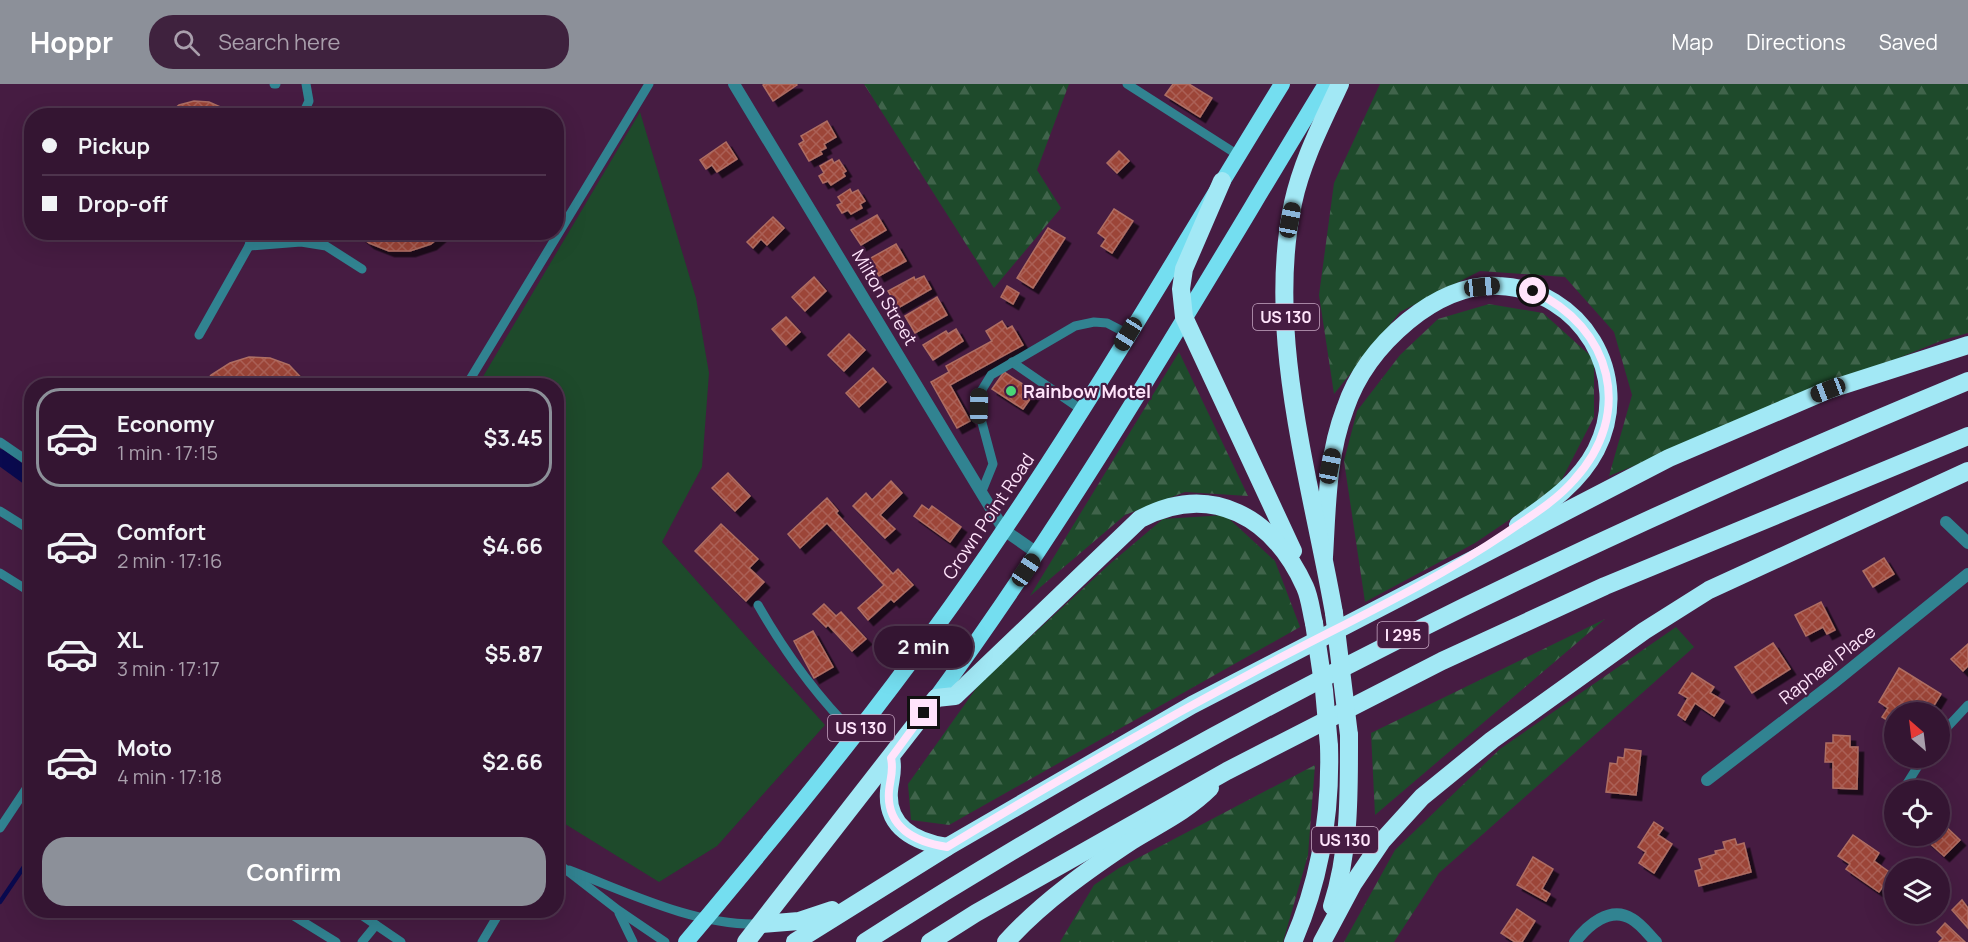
<!DOCTYPE html>
<html lang="en">
<head>
<meta charset="utf-8">
<style>
  :root { --surface:#341532; --page:#3f223e; --text:#f1f3f6; --muted:#a99fac; --line:#4e344d; --accent:#8c9099 }
  body { margin:0; font-family:Manrope,sans-serif; background:var(--page); color:var(--text); height:100vh; display:flex; flex-direction:column; font-size:22px; white-space:nowrap }
  * { box-sizing:border-box; margin:0 }
  p { font-size:20px; color:var(--muted) }
  .icon { flex:none; width:33px; height:33px; fill:none; stroke:currentColor; stroke-width:2; stroke-linecap:round; stroke-linejoin:round }
  .map { position:relative; flex:1; overflow:hidden }
  .side { position:absolute; left:24px; top:294px; width:540px; height:540px; display:flex; flex-direction:column; background:var(--surface); border-radius:24px; box-shadow:0 6px 24px #0002,0 0 0 2px var(--line) }
  .side>* { flex:none }
  .guide { position:absolute; left:24px; top:24px; width:540px; height:132px; border-radius:24px; box-shadow:0 6px 24px #0002,0 0 0 2px var(--line); display:grid; align-content:center; height:132px; padding:0 18px; background:var(--surface) }
  .needle { width:39px; rotate:332deg }
  .fabs { position:absolute; left:1884px; top:618px; display:grid; gap:12px }
  .fabs a { display:grid; place-items:center; width:66px; height:66px; border-radius:50%; background:var(--surface); box-shadow:0 6px 24px #0002,0 0 0 2px var(--line); font-size:30px }
  .end { position:absolute; width:27px; height:27px; margin:-14px; border:8px solid #ffe4fb; background:#111; box-shadow:0 0 0 3px #111 }
  .from { border-radius:50% }
  .bubble { position:absolute; height:42px; border-radius:21px; background:var(--surface); box-shadow:0 6px 24px #0002,0 0 0 2px var(--line); font-size:20px; font-weight:700; line-height:42px; text-align:center }
  .car { position:absolute; width:18px; height:36px; margin:-18px -9px; border-radius:8px; box-shadow:0 0 4px 2px #0007; background:linear-gradient(#222 24%,#8ab4d8 0 40%,#222 0 76%,#8ab4d8 0 86%,#222 0) }
  .guide b { display:flex; align-items:center; gap:21px; height:57px; font-size:22px }
  .guide b+b { border-top:2px solid var(--line) }
  .guide i { width:15px; height:15px; background:var(--text) }
  ul { padding:10px 0 0; list-style:none }
  li { display:flex; align-items:center; gap:18px; height:99px; margin:0 12px 9px; padding:0 6px; border:3px solid transparent; border-radius:24px }
  li div { flex:1 }
  li b { display:block; font-size:22px }
  li em { font-style:normal; font-weight:700 }
  li.on { border-color:var(--accent) }
  li>.icon { width:54px; height:54px; stroke-width:1.5 }
  .button { display:flex; gap:12px; margin-top:auto; padding:12px 18px }
  .button a { flex:1; height:69px; border-radius:24px; background:var(--accent); color:#fff; font-size:24px; font-weight:700; line-height:69px; text-align:center }
  header { display:flex; align-items:center; gap:36px; box-sizing:border-box; height:84px; padding:0 30px; background:var(--accent); color:#fff }
  header strong { font-size:28px }
  nav { display:flex; gap:33px; margin-inline-start:auto; font-size:21px }
  .search { width:420px; height:54px; background:var(--page); display:flex; align-items:center; gap:15px; box-sizing:border-box; padding:0 21px; border-radius:24px; color:var(--muted); font-size:22px }
  .map>svg:first-child { display:block }
  .grass { fill:#1e4a2b }
  .forest { fill:url(#forest-firs) }
  .lines { fill:none; stroke-linecap:round; stroke-linejoin:round }
  .stream { stroke:#0a0a4f; stroke-width:4.5 }
  .canal { stroke:#0a0a4f; stroke-width:16 }
  .building { fill:url(#building-cross-hatch); stroke:#ae6e63; stroke-width:1.5; filter:url(#shadow) }
  .service { stroke:#318391; stroke-width:9 }
  .minor { stroke:#318391; stroke-width:12 }
  .trunk { stroke:#74def0; stroke-width:16 }
  .motorway { stroke:#a2e8f5; stroke-width:18 }
  .motorway-bridge { stroke:#a2e8f5; stroke-width:18 }
  .route { stroke:#ffe4fb; stroke-width:8 }
  .poi-dot { fill:#4ad677; stroke:#461c42; stroke-width:2 }
  .labels { text-anchor:middle; dominant-baseline:central; stroke-width:4.5; stroke-linejoin:round; paint-order:stroke }
  .shield { fill:#461c42; stroke:#c8a8c4; stroke-width:1.5 }
  .shield-label { font-size:16px; font-weight:bold; fill:#ffe4fb }
  .street-label { font-size:18px; fill:#ffe4fb; stroke:#461c42 }
  .poi-label { font-size:18px; font-weight:bold; fill:#ffe4fb; stroke:#461c42; text-anchor:start }
</style>
</head>
<body>
<header>
<strong>Hoppr</strong>
<div class="search"><svg class="icon" aria-label="search" viewBox="0 0 24 24"><circle cx="10" cy="10" r="6"/><path d="M15 15l6 6"/></svg>Search here</div>
<nav><a>Map</a><a>Directions</a><a>Saved</a></nav>
</header>
<div class="map">
<svg width="1968" height="858" viewBox="0 0 1968 858">
  <defs>
    <pattern id="forest-firs" width="22" height="20" patternUnits="userSpaceOnUse" patternTransform="scale(1.5)"><rect width="22" height="20" fill="#1e4a2b"/><path d="M5 1l3.5 6h-7zM16 11l3.5 6h-7z" fill="#40644b"/></pattern>
    <pattern id="building-cross-hatch" width="8" height="8" patternUnits="userSpaceOnUse" patternTransform="scale(1.5)"><rect width="8" height="8" fill="#9c4538"/><path d="M0 0l8 8M0 8l8-8" fill="none" stroke="#ab6056"/></pattern>
    <filter id="shadow"><feDropShadow dx="5.5" dy="5.5" stdDeviation="0" flood-color="#0009"/></filter>
  </defs>
  <rect width="100%" height="100%" fill="#461c42"/>
  <path class="grass" d="M640,28L696,214L709,289L702,383L662,458L825,641L717,762L659,798L557,735L556,302L478,301Z"/>
  <g class="forest">
    <path d="M864,0H1069L1037,86L1061,124L994,204Z"/>
    <path d="M1380,0H1968V249L1943,256L1609,392L1632,311L1614,248L1565,193L1480,187L1400,228L1334,310L1319,211L1334,99Z"/>
    <path d="M1489,220L1543,229L1594,275V333L1558,403L1475,459L1365,518L1344,377L1357,327L1400,271L1438,235Z"/>
    <path d="M1179,268L1248,412L1185,408L1125,431L1030,512Z"/>
    <path d="M1225,431L1275,477L1300,543L949,741L911,736L908,700L980,599L1112,478L1163,435Z"/>
    <path d="M1605,535L1375,731L1371,649Z"/>
    <path d="M1676,543L1694,563L1439,789L1394,858H1344L1395,766L1500,665Z"/>
    <path d="M1315,681L1308,771L1283,858H1060L1094,801L1119,784Z"/>
  </g>
  <g class="lines">
    <path class="stream" d="M0,818L32,771"/>
    <path class="canal" d="M0,373L32,396"/>
  </g>
  <g class="building">
    <path d="M765,0H796L797,1L773,17L763,1Z"/>
    <path d="M1173,0H1189L1212,14L1200,33L1165,11Z"/>
    <path d="M194,17L209,18L223,24L230,32H166L179,21Z"/>
    <path d="M827,37L836,53L824,60L826,64L820,67L822,70L809,77L799,60L804,57L801,52Z"/>
    <path d="M726,58L737,75L717,88L712,81L706,85L700,76Z"/>
    <path d="M1119,67L1129,77L1117,89L1107,79Z"/>
    <path d="M832,75L834,79L839,76L846,87L843,89L845,92L831,101L828,97L823,99L819,92L824,89L820,82Z"/>
    <path d="M850,105L852,109L858,106L865,117L860,120L862,124L851,130L848,126L842,129L837,121L842,119L838,113Z"/>
    <path d="M1114,125L1133,137L1112,169L1101,162L1106,155L1098,149Z"/>
    <path d="M877,131L886,146L861,161L851,146Z"/>
    <path d="M773,133L784,144L767,161L761,155L753,164L747,158Z"/>
    <path d="M1048,144L1065,154L1033,204L1017,194Z"/>
    <path d="M356,148H445L431,160L410,167H389L369,159Z"/>
    <path d="M896,160L906,177L879,192L869,175Z"/>
    <path d="M924,192L931,205L898,224L888,207L914,193L915,196Z"/>
    <path d="M814,193L826,207L805,227L792,213Z"/>
    <path d="M1007,202L1019,209L1013,220L1001,213Z"/>
    <path d="M937,213L947,231L915,249L905,232Z"/>
    <path d="M786,233L800,248L786,261L772,245Z"/>
    <path d="M1002,237L1007,245L1012,242L1023,261L950,301L970,337L957,344L931,298L949,288L946,282L992,257L986,247Z"/>
    <path d="M956,245L963,257L933,276L923,261L946,247L948,250Z"/>
    <path d="M849,250L865,266L844,287L828,271Z"/>
    <path d="M249,273L270,274L289,281L309,302H203L211,291L230,279Z"/>
    <path d="M873,284L886,298L859,323L846,309Z"/>
    <path d="M1004,288L1035,308L1023,325L992,305Z"/>
    <path d="M728,389L750,412L735,427L712,404Z"/>
    <path d="M891,397L902,409L880,431L895,445L885,454L853,422L866,409L872,416Z"/>
    <path d="M827,414L838,427L836,429L893,490L898,485L913,501L894,518L891,515L868,536L858,524L884,501L827,439L800,464L788,450Z"/>
    <path d="M922,421L929,426L932,422L961,443L950,458L914,432Z"/>
    <path d="M721,440L758,475L749,484L764,498L746,517L695,467Z"/>
    <path d="M1884,474L1894,490L1873,503L1863,487Z"/>
    <path d="M1821,518L1835,546L1827,550L1823,543L1806,552L1795,531Z"/>
    <path d="M824,520L836,532L841,528L866,555L852,567L828,541L826,543L813,530Z"/>
    <path d="M813,547L833,583L814,594L794,557Z"/>
    <path d="M1773,559L1790,585L1752,609L1735,583Z"/>
    <path d="M1968,560V582L1963,587L1951,575Z"/>
    <path d="M1899,584L1941,610L1930,628L1916,625L1913,628H1894L1892,639L1882,633L1888,624L1879,618Z"/>
    <path d="M1692,589L1714,603L1710,609L1724,617L1714,632L1695,619L1685,636L1678,631L1688,614L1679,609Z"/>
    <path d="M1833,651L1850,652V663H1858L1857,705L1833,704V678H1825L1826,659H1833Z"/>
    <path d="M1625,665L1641,667L1636,711L1606,708L1610,679L1617,680L1618,673L1624,674Z"/>
    <path d="M1940,737L1960,756L1944,772L1924,754L1940,752Z"/>
    <path d="M1654,738L1663,744L1658,751L1672,760L1654,789L1639,779L1646,768L1638,763Z"/>
    <path d="M1853,751L1879,769L1874,777L1892,790L1879,808L1846,785L1850,780L1838,772Z"/>
    <path d="M1735,755L1737,761L1744,759L1751,788L1699,802L1695,787L1702,785L1699,775L1716,770L1715,767L1725,765L1723,758Z"/>
    <path d="M1533,773L1553,785L1542,805L1550,810L1546,817L1517,801Z"/>
    <path d="M1962,816L1968,824V844L1952,826Z"/>
    <path d="M1517,825L1535,837L1522,858H1515L1501,849Z"/>
    <path d="M1945,839L1965,858H1939L1943,854L1937,848Z"/>
  </g>
  <g class="lines">
    <g class="service">
      <path d="M274,0H276"/>
      <path d="M1127,0L1238,71"/>
      <path d="M302,32L309,17L306,0"/>
      <path d="M249,162L301,158L326,162L362,185"/>
      <path d="M199,251L249,162L252,148"/>
      <path d="M1012,278L1082,326"/>
      <path d="M466,302L649,0"/>
      <path d="M0,358L32,380"/>
      <path d="M982,407L993,380L981,335L980,309L991,291L1075,242L1094,238L1107,239L1128,250"/>
      <path d="M0,427L32,447"/>
      <path d="M0,489L32,509"/>
      <path d="M758,521C786,570 816,612 856,651"/>
      <path d="M1940,651L1968,621"/>
      <path d="M1903,706L1923,674"/>
      <path d="M0,744L32,696"/>
      <path d="M556,778L618,826L665,858"/>
      <path d="M569,786C627,808 695,842 759,840"/>
      <path d="M284,826L336,858"/>
      <path d="M354,826L401,858"/>
      <path d="M619,829L633,858"/>
      <path d="M362,858L376,841"/>
      <path d="M482,858L501,826"/>
    </g>
    <g class="minor">
      <path d="M734,0L1004,446L1037,469"/>
      <path d="M1946,438L1968,459"/>
      <path d="M1707,696L1832,600L1968,490"/>
      <path d="M1575,858C1587,842 1610,821 1632,835C1641,840 1649,851 1656,858"/>
    </g>
    <g class="trunk">
      <path d="M936,614C1079,419 1200,207 1326,0"/>
      <path d="M686,858C798,725 907,591 1004,446C1102,301 1190,149 1282,0"/>
    </g>
    <g class="motorway">
      <path d="M1222,97L1184,185L1181,205L1184,233L1293,467"/>
      <path d="M1324,473C1327,423 1327,372 1345,325C1357,289 1379,261 1408,237C1434,216 1465,200 1499,202C1581,205 1634,292 1596,366C1579,399 1548,420 1518,441"/>
      <path d="M1334,529C1311,398 1265,250 1293,119C1302,77 1322,39 1340,0"/>
      <path d="M891,674C894,687 890,695 889,707C886,744 916,758 947,763"/>
      <path d="M1332,822C1350,767 1349,708 1349,651"/>
      <path d="M761,840L799,837L832,826"/>
      <path d="M746,858L936,614L955,612L1140,435C1212,397 1274,434 1305,503C1310,514 1311,527 1314,539"/>
      <path d="M795,858L947,763L1192,621L1669,374L1828,306L1968,261"/>
      <path d="M865,858C1216,633 1584,456 1968,297"/>
      <path d="M930,858L976,829L1227,687L1442,577L1605,502L1968,352"/>
      <path d="M1006,858C1041,819 1089,785 1133,756C1159,740 1187,727 1210,704"/>
      <path d="M1293,858C1320,796 1331,729 1329,662"/>
      <path d="M1322,858L1353,800L1382,757L1422,713L1492,656L1644,547L1709,506L1968,387"/>
    </g>
    <g class="motorway-bridge">
      <path d="M1334,529L1349,651"/>
      <path d="M1314,539L1324,606L1329,662"/>
    </g>
  </g>
  <g class="lines">
    <path class="route" d="M924,629L891,674C894,687 890,695 889,707C886,744 916,758 947,763C1054,698 1163,636 1274,577C1352,536 1432,499 1506,449C1529,433 1555,418 1574,396C1635,330 1612,243 1533,207"/>
  </g>
  <circle class="poi-dot" cx="1011" cy="307" r="6"/>
  <g class="labels">
    <g class="shield">
      <rect x="1253" y="220" width="66" height="26" rx="4.5"/>
      <rect x="1377.5" y="538" width="51" height="26" rx="4.5"/>
      <rect x="828" y="631" width="66" height="26" rx="4.5"/>
      <rect x="1312" y="743" width="66" height="26" rx="4.5"/>
    </g>
    <g class="shield-label">
      <text x="1286" y="233">US 130</text>
      <text x="1403" y="551">I 295</text>
      <text x="861" y="644">US 130</text>
      <text x="1345" y="756">US 130</text>
    </g>
    <g class="street-label">
      <text transform="translate(885 213) rotate(59)">Milton Street</text>
      <text transform="translate(988 432) rotate(-56)">Crown Point Road</text>
      <text transform="translate(1827 580) rotate(-38)">Raphael Place</text>
    </g>
    <g class="poi-label">
      <text x="1023" y="307">Rainbow Motel</text>
    </g>
  </g>
</svg>
<div class="fabs">
<a><svg class="needle" viewBox="-14 -14 28 28"><path d="M0-13l5 13h-10z" fill="#e53935"/><path d="M0 13l5-13h-10z" fill="#a99fac"/></svg></a>
<a><svg class="icon" aria-label="locate" viewBox="0 0 24 24"><circle cx="12" cy="12" r="6"/><path d="M12 2v4M12 18v4M2 12h4M18 12h4"/></svg></a>
<a><svg class="icon" aria-label="layers" viewBox="0 0 24 24"><path d="M12 4l9 5-9 5-9-5zM3 14l9 5 9-5"/></svg></a>
</div>
<i class="end from" style="left:1533px;top:207px"></i>
<i class="end" style="left:924px;top:629px"></i>
<div class="bubble" style="left:874px;top:542px;width:99px">2 min</div>
<i class="car" style="left:1290px;top:136px;rotate:11deg"></i>
<i class="car" style="left:1482px;top:203px;rotate:84deg"></i>
<i class="car" style="left:1128px;top:250px;rotate:212deg"></i>
<i class="car" style="left:1828px;top:306px;rotate:249deg"></i>
<i class="car" style="left:979px;top:322px;rotate:1deg"></i>
<i class="car" style="left:1330px;top:382px;rotate:11deg"></i>
<i class="car" style="left:1026px;top:486px;rotate:34deg"></i>
<div class="guide">
<b><i class="from"></i>Pickup</b>
<b><i></i>Drop-off</b>
</div>
<section class="side">
<ul>
<li class="on"><svg class="icon" aria-label="car" viewBox="0 0 24 24"><path d="M5 17H2v-5l4-1 3-4h7l3 4 3 1v5h-3M9 17h6M6 11h13"/><circle cx="7" cy="17" r="2"/><circle cx="17" cy="17" r="2"/></svg><div><b>Economy</b><p>1 min · 17:15</p></div><em>$3.45</em></li>
<li><svg class="icon" aria-label="car" viewBox="0 0 24 24"><path d="M5 17H2v-5l4-1 3-4h7l3 4 3 1v5h-3M9 17h6M6 11h13"/><circle cx="7" cy="17" r="2"/><circle cx="17" cy="17" r="2"/></svg><div><b>Comfort</b><p>2 min · 17:16</p></div><em>$4.66</em></li>
<li><svg class="icon" aria-label="car" viewBox="0 0 24 24"><path d="M5 17H2v-5l4-1 3-4h7l3 4 3 1v5h-3M9 17h6M6 11h13"/><circle cx="7" cy="17" r="2"/><circle cx="17" cy="17" r="2"/></svg><div><b>XL</b><p>3 min · 17:17</p></div><em>$5.87</em></li>
<li><svg class="icon" aria-label="car" viewBox="0 0 24 24"><path d="M5 17H2v-5l4-1 3-4h7l3 4 3 1v5h-3M9 17h6M6 11h13"/><circle cx="7" cy="17" r="2"/><circle cx="17" cy="17" r="2"/></svg><div><b>Moto</b><p>4 min · 17:18</p></div><em>$2.66</em></li>
</ul>
<div class="button"><a>Confirm</a></div>
</section>
</div>
</body>
</html>
